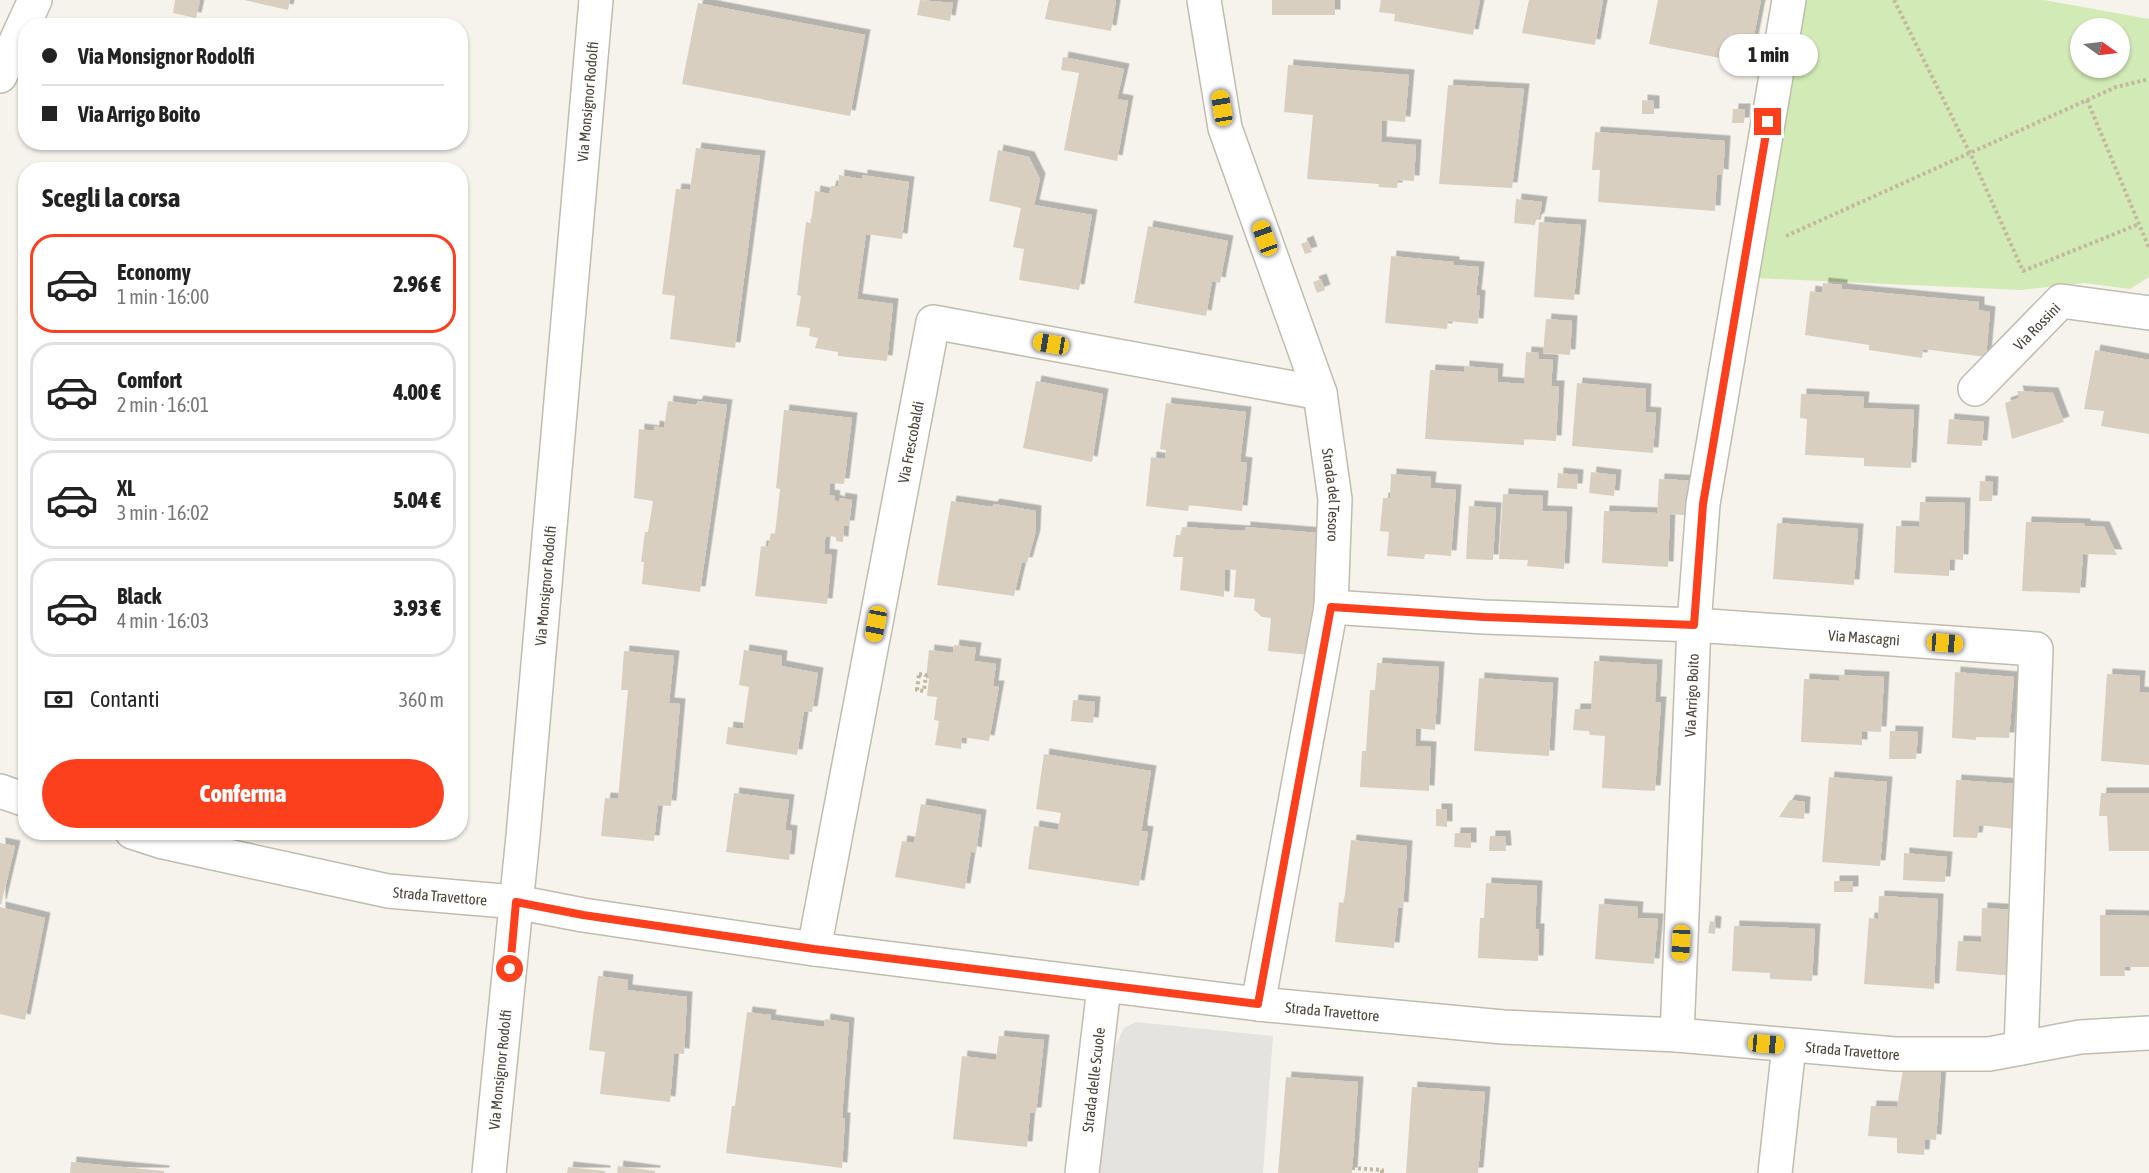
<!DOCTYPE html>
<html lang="it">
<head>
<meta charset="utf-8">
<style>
  :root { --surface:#fff; --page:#f6f6f6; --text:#222; --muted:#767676; --line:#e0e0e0; --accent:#fc3f1d }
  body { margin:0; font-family:"Asap Condensed",sans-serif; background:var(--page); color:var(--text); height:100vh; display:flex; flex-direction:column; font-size:22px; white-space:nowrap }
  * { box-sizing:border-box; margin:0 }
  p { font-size:20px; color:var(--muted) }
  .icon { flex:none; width:33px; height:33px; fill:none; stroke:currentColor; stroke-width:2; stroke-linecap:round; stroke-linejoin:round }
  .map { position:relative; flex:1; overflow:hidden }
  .panel { position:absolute; left:18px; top:162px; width:450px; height:678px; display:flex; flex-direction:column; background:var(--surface); border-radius:24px; box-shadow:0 2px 4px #0004 }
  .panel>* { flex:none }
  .guide { position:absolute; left:18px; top:18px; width:450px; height:132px; border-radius:24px; box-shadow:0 2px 4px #0004; display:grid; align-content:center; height:132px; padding:0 24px; background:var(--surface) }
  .needle { width:39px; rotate:104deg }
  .tools { position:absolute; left:2070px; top:18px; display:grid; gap:12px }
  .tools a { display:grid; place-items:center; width:60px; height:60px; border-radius:50%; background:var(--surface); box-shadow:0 2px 4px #0004; font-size:30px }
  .end { position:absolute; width:27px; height:27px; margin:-14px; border:8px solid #fc3f1d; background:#fff; box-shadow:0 0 0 3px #fff }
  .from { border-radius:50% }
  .bubble { position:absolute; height:42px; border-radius:21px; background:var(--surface); box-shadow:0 2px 4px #0004; font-size:20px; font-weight:800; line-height:42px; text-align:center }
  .car { position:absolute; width:18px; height:36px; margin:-18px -9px; border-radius:8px; box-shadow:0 0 4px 2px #0007; background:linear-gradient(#f5c518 24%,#345 0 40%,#f5c518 0 76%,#345 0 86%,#f5c518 0) }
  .guide b { display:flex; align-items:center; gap:21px; height:57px; font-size:22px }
  .guide b+b { border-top:2px solid var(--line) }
  .guide i { width:15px; height:15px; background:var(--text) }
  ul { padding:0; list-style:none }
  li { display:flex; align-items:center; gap:18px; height:99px; margin:0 12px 9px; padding:0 12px; border:3px solid var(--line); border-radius:24px }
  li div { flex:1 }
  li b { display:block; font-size:22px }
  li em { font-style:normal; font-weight:800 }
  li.current { border-color:var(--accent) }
  li>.icon { width:54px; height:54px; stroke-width:1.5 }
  h2 { padding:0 24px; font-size:27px; line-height:72px }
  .pay { display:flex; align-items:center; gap:15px; height:66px; padding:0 24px; font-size:22px }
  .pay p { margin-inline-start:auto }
  .button { display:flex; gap:12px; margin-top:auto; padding:12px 24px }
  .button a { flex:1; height:69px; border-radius:36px; background:var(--accent); color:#fff; font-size:24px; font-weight:800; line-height:69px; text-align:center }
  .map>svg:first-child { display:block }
  .green { fill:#d2eab5; fill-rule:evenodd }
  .parking { fill:#e5e3e0 }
  .building { fill:#d8cfc1; filter:url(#shadow) }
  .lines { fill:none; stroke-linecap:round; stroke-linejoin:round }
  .minor-casing { stroke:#c2bbae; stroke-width:36 }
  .path { stroke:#c4b79f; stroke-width:4; stroke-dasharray:3 3; stroke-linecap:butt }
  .minor { stroke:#fff; stroke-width:33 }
  .route { stroke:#fc3f1d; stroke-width:8 }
  .labels { text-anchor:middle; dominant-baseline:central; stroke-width:4.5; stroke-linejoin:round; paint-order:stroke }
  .street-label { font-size:15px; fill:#4b4439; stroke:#fff }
</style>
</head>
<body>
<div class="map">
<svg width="2149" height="1173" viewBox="0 0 2149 1173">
  <defs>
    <filter id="shadow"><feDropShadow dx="5.5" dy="-5.5" stdDeviation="0" flood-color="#0004"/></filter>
  </defs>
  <rect width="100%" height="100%" fill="#f6f3ec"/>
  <path class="green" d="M1806,0H2044L2149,19V277L2130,289L2084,283L2021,290L1755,278ZM2080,28H2120V68H2080Z"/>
  <path class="parking" d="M1136,1022L1273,1036L1263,1173H1090L1115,1048L1124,1028Z"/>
  <g class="building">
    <path d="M175,0H200L196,18L173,13Z"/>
    <path d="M244,0H290L288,10Z"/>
    <path d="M920,0L953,3L950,21L917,15Z"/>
    <path d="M1049,0H1116L1111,31L1045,19Z"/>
    <rect x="1272" y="0" width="63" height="15"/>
    <path d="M1381,0H1480L1473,35L1394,21L1395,14L1379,12Z"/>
    <path d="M1529,0H1603L1595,45L1522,33Z"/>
    <path d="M1658,0H1761L1750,56L1731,53L1730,60L1649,44Z"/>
    <path d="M698,3L865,35L850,116L682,84Z"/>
    <path d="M1063,57L1124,69L1117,99L1128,101L1117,161L1064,150L1079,73L1061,70Z"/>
    <path d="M1288,65L1409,75L1405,122L1382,120L1381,142L1416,145L1414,181L1398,180L1397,188L1378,187L1379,184L1307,179L1313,115L1284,112Z"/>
    <path d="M1448,85L1524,89L1512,188L1439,184Z"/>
    <path d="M1642,100L1654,101V114H1642Z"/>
    <path d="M1733,109H1745L1744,123H1732Z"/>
    <path d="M1595,132L1725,141L1723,175L1717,174L1715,211L1598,202L1600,170H1592Z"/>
    <path d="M696,148L760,156L735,348L670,339L675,296L662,294L676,189L690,190Z"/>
    <path d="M998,150L1029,157L1040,179L1034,205L1092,215L1079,290L1019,280L1024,249L1013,247L1021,208L989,201Z"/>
    <path d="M839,175L862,179V175L909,182L902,239L866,234L857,299L893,304L887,361L838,356V352L815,348L818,338L809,336L810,328L796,326L801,296L797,295L806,222L811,223L815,191L829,194L831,186H838Z"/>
    <path d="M1516,199L1542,202L1539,218L1536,220L1535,225L1514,223Z"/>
    <path d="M1539,222L1581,225L1574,300L1534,297Z"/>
    <path d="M1148,226L1228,241L1220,283L1212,281L1206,316L1134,303Z"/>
    <path d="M1308,241L1312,252L1305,254L1301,244Z"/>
    <path d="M1391,256L1454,262V265L1479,267L1476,295L1480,296L1478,324L1448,321L1447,329L1385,323Z"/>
    <path d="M1321,279L1325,290L1317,293L1313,282Z"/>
    <path d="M1823,283L1842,285V289L1979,302V310L1990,312L1986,357L1923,349L1922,358L1869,350V345L1805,335L1810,291L1822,293Z"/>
    <path d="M1546,319L1572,321L1570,355L1543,353Z"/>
    <path d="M2095,350L2149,360V434L2101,426L2104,411L2084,409Z"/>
    <path d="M1526,352L1539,353L1538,359L1553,360L1551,386H1559L1556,441L1524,439V445L1425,439L1430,370L1464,372V366L1498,369L1497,382L1524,384Z"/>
    <path d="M1036,381L1103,394L1092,462L1023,448Z"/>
    <path d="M1577,383L1646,389L1645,412L1656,413L1653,453L1572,446Z"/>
    <path d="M2017,391L2053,393L2064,422L2012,439L2005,403L2019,398Z"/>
    <path d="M1801,394L1864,397L1863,408L1914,410L1911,468L1864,466V458L1805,455L1807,419L1800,418Z"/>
    <path d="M668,401L696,405L698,401L727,405L700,592L642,584L644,562H641L645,532H648L653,501L634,498L639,429L654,431V426L664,428Z"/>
    <path d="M1166,403L1246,412L1240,462L1247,463L1242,511L1189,505L1188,511L1146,506L1151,457L1165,459L1166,450L1160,449Z"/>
    <path d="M784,410L852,418L844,484L830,483L829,495L835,496L834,500L839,502L840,498L852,500L849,526H844L843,542L836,541V537L826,536L825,540L824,554L832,555L827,604L755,596L761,546L768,547L771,533L775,534L780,489L776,488Z"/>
    <path d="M1949,419L1984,422L1982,446L1947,444Z"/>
    <path d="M1591,472L1616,475L1614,496L1589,493Z"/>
    <path d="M1558,473L1578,475L1577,489L1557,488Z"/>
    <path d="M1391,474L1431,477L1430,488L1456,490L1451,556L1425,554L1424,559L1387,556L1389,532L1380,531L1383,498H1390Z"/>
    <path d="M1659,479L1697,481L1696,516L1670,514L1668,567L1602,563L1604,511L1657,513Z"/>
    <path d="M1980,481L1993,482L1992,501H1979Z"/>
    <path d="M1503,494L1543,496L1542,511L1567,512L1564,569L1527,566L1528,560L1499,559Z"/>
    <path d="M951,501L992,507L994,504L1036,511L1035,535L1027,563L1022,562L1014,596L937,585Z"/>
    <path d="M1920,502L1965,503L1963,560L1950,559L1949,576L1894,573L1896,526L1919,527Z"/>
    <path d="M1469,506L1496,508L1493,560L1466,559Z"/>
    <path d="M2026,522L2085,524V526L2104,527L2117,555L2083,554L2080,593L2022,591Z"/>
    <path d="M1777,523L1858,529L1854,585L1773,579Z"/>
    <path d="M1182,527L1245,531V527L1330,534L1311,655L1268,651L1271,618L1262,617L1254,610L1255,599L1234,597L1236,570L1225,569L1224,597L1180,590L1183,557H1173L1176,535H1181Z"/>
    <path d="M954,645L976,648L974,661L996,664L993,686H999L989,741L962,737L961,749L935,745L939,721L934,720L937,697L927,696L929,679H926L929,650L953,653Z"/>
    <path d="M744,650L782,656L781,666L818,673L812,712L804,711L797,755L726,744L728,727L743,729L749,687L739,685Z"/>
    <path d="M624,651L674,656L669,703L680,704L671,806L658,805L654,841L601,836L605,798L618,799L628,690H621Z"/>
    <path d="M1594,661L1657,665L1655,702H1661L1655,791L1602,788L1605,736L1590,735L1589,731L1573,730L1575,709H1591Z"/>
    <path d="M1377,663L1439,667L1435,730L1416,728L1415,746L1431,747L1429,791L1360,787L1362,751H1366L1370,690H1375Z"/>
    <path d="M1955,672L2014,677L2009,738L1976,737V740L1952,738Z"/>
    <path d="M2107,674L2140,676L2139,692L2149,693V765L2101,761Z"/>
    <path d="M1839,675L1884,677L1881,732L1862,731V745L1801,742L1804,679L1839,681Z"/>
    <path d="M1479,678L1553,683L1549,756L1474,751Z"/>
    <path d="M1073,700L1095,702L1093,723L1071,721Z"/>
    <path d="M1890,731L1918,732L1916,759H1889Z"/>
    <path d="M1044,754L1151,771L1142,827V831L1148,832L1139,886L1028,869L1034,826L1058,830L1061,813L1036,809Z"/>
    <path d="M1829,777L1887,782L1880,866L1822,862Z"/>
    <path d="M1956,780L2018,784L2015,829L1979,825L1977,838L1953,837Z"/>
    <path d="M734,793L789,800L785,830L792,831L789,860L726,852Z"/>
    <path d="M2101,793H2149V851H2109L2107,816H2099Z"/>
    <path d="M1790,800L1805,802L1804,819L1779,817Z"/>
    <path d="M921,804L981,815L976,853L971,851L965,889L895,877L902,841L914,843Z"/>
    <path d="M1436,809H1447V827L1436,826Z"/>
    <path d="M1455,833H1471V848L1454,847Z"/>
    <path d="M1490,836H1505L1506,851H1489Z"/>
    <path d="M1351,840L1407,846L1403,908L1398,907L1394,948L1335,942L1339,902L1344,903Z"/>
    <path d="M0,843L15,846L1,905L0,904Z"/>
    <path d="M1904,853L1947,857L1945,882L1903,880Z"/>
    <rect x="1834" y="881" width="19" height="11"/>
    <path d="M1486,883L1537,886L1535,929H1539L1538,961L1478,958L1480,918H1484Z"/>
    <path d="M1879,896L1938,899L1934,989L1864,984L1869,918L1878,919Z"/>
    <path d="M1599,904L1638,907L1637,918L1658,919L1654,964L1595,959Z"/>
    <path d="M0,907L45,918L25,1020L0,1014Z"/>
    <path d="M1982,908L2018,910L2015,976L1956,971L1958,941L1981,942Z"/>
    <path d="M2100,915L2149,916V967H2124L2125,976H2100Z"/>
    <path d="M1710,921L1716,922L1715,934L1708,933Z"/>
    <path d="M1734,926L1815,929L1812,981L1770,979V973L1732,971Z"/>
    <path d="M598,976L628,980L627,990L687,997L684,1054L674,1053L670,1102L600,1094L605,1052L589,1050Z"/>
    <path d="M747,1012L771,1015L770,1020L824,1027L825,1019L849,1023L842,1118H845L842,1168L726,1153L732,1106H735Z"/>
    <path d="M999,1036L1044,1040L1036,1113H1030L1027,1147L953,1139L962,1056L996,1060Z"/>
    <path d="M1905,1057L1942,1058L1936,1140L1925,1139L1924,1155L1897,1153V1138L1868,1136L1871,1106L1897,1107Z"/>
    <path d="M1286,1077L1358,1082L1352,1173H1278Z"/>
    <path d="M1412,1087L1485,1092L1478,1173H1406Z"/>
    <path d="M71,1162L164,1171V1173H70Z"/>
    <path d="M618,1166L655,1171V1173H617Z"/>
    <path d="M568,1167L605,1171V1173H567Z"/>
  </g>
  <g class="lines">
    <defs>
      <g id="minor">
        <path id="s1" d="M1204,0L1225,128L1320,393L1335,499L1331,607L1258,1004"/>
        <path d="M0,76L35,0"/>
        <path id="s2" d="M1975,389L2061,301L2149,313"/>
        <path id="s3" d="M1331,607L1484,617L1694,625L2036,649L2021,1048"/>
        <path d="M0,791L26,800"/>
        <path id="s4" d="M132,832L163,842L388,891L516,902L583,915L814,949L1258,1004L1503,1027L1677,1035L1895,1054H1989L2080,1037L2149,1033"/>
        <path id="s5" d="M814,949L933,322L1320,393"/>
        <path id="s6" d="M1677,1035L1694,625L1703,504L1789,0"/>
        <path id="s7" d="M489,1173L523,836L596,0"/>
        <path id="s8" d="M1082,1173L1104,987"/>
        <path d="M1775,1173L1789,1046"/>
      </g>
    </defs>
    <use href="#minor" class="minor-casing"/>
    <g class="path">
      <path d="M1894,0L1970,153L2023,271L2139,224"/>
      <path d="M2087,100L2149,248"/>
      <path d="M1786,236L2116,87L2149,79"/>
      <path d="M919,674L926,675L924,691L917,690Z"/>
      <path d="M1352,1168L1382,1170V1173"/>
    </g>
    <use href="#minor" class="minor"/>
  </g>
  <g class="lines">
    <path class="route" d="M510,969L516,902L583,915L814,949L1258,1004L1331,607L1484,617L1694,625L1703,504L1768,122"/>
  </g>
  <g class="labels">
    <g class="street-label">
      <text stroke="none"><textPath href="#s7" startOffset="1076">Via Monsignor Rodolfi</textPath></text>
      <text stroke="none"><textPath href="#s2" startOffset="88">Via Rossini</textPath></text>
      <text stroke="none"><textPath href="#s5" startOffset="516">Via Frescobaldi</textPath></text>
      <text stroke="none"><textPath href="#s1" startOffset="514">Strada del Tesoro</textPath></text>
      <text stroke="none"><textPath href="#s7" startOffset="590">Via Monsignor Rodolfi</textPath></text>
      <text stroke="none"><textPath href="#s3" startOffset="534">Via Mascagni</textPath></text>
      <text stroke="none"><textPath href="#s6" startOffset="340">Via Arrigo Boito</textPath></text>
      <text stroke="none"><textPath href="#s4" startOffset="315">Strada Travettore</textPath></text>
      <text stroke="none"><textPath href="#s4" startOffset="1215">Strada Travettore</textPath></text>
      <text stroke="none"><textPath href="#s4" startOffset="1737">Strada Travettore</textPath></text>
      <text stroke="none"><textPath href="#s7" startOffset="104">Via Monsignor Rodolfi</textPath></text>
      <text stroke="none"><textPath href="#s8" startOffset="94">Strada delle Scuole</textPath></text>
    </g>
  </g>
</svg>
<div class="tools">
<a><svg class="needle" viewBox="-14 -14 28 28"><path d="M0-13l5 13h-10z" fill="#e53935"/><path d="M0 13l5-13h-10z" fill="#767676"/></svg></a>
</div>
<i class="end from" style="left:510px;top:969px"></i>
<i class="end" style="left:1768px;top:122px"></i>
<div class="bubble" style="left:1719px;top:34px;width:99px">1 min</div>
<i class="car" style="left:1222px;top:108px;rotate:351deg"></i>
<i class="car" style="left:1265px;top:238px;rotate:340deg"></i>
<i class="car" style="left:1051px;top:344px;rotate:280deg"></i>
<i class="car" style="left:876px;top:624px;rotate:191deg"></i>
<i class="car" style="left:1945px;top:643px;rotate:94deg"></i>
<i class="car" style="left:1681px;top:943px;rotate:183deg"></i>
<i class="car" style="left:1766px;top:1044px;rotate:95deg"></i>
<div class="guide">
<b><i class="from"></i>Via Monsignor Rodolfi</b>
<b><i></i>Via Arrigo Boito</b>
</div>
<section class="panel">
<h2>Scegli la corsa</h2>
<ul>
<li class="current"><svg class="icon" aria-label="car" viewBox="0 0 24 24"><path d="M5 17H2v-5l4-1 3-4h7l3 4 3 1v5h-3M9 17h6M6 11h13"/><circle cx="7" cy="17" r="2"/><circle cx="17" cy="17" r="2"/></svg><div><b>Economy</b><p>1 min · 16:00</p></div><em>2.96 €</em></li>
<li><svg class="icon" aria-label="car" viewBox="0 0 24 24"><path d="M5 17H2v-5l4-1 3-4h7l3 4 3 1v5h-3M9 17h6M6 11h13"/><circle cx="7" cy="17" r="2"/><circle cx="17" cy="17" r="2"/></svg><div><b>Comfort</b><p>2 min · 16:01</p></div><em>4.00 €</em></li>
<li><svg class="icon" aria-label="car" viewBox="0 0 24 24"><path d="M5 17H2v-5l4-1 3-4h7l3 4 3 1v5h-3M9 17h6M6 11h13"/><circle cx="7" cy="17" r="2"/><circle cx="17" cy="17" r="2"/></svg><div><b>XL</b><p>3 min · 16:02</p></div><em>5.04 €</em></li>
<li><svg class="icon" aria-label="car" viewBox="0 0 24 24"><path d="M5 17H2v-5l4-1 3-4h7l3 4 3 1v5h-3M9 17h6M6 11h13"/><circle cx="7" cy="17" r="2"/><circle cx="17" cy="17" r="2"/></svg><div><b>Black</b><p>4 min · 16:03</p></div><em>3.93 €</em></li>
</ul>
<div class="pay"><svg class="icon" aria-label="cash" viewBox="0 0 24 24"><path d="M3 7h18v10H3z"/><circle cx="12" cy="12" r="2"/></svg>Contanti<p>360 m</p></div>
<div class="button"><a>Conferma</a></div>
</section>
</div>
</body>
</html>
